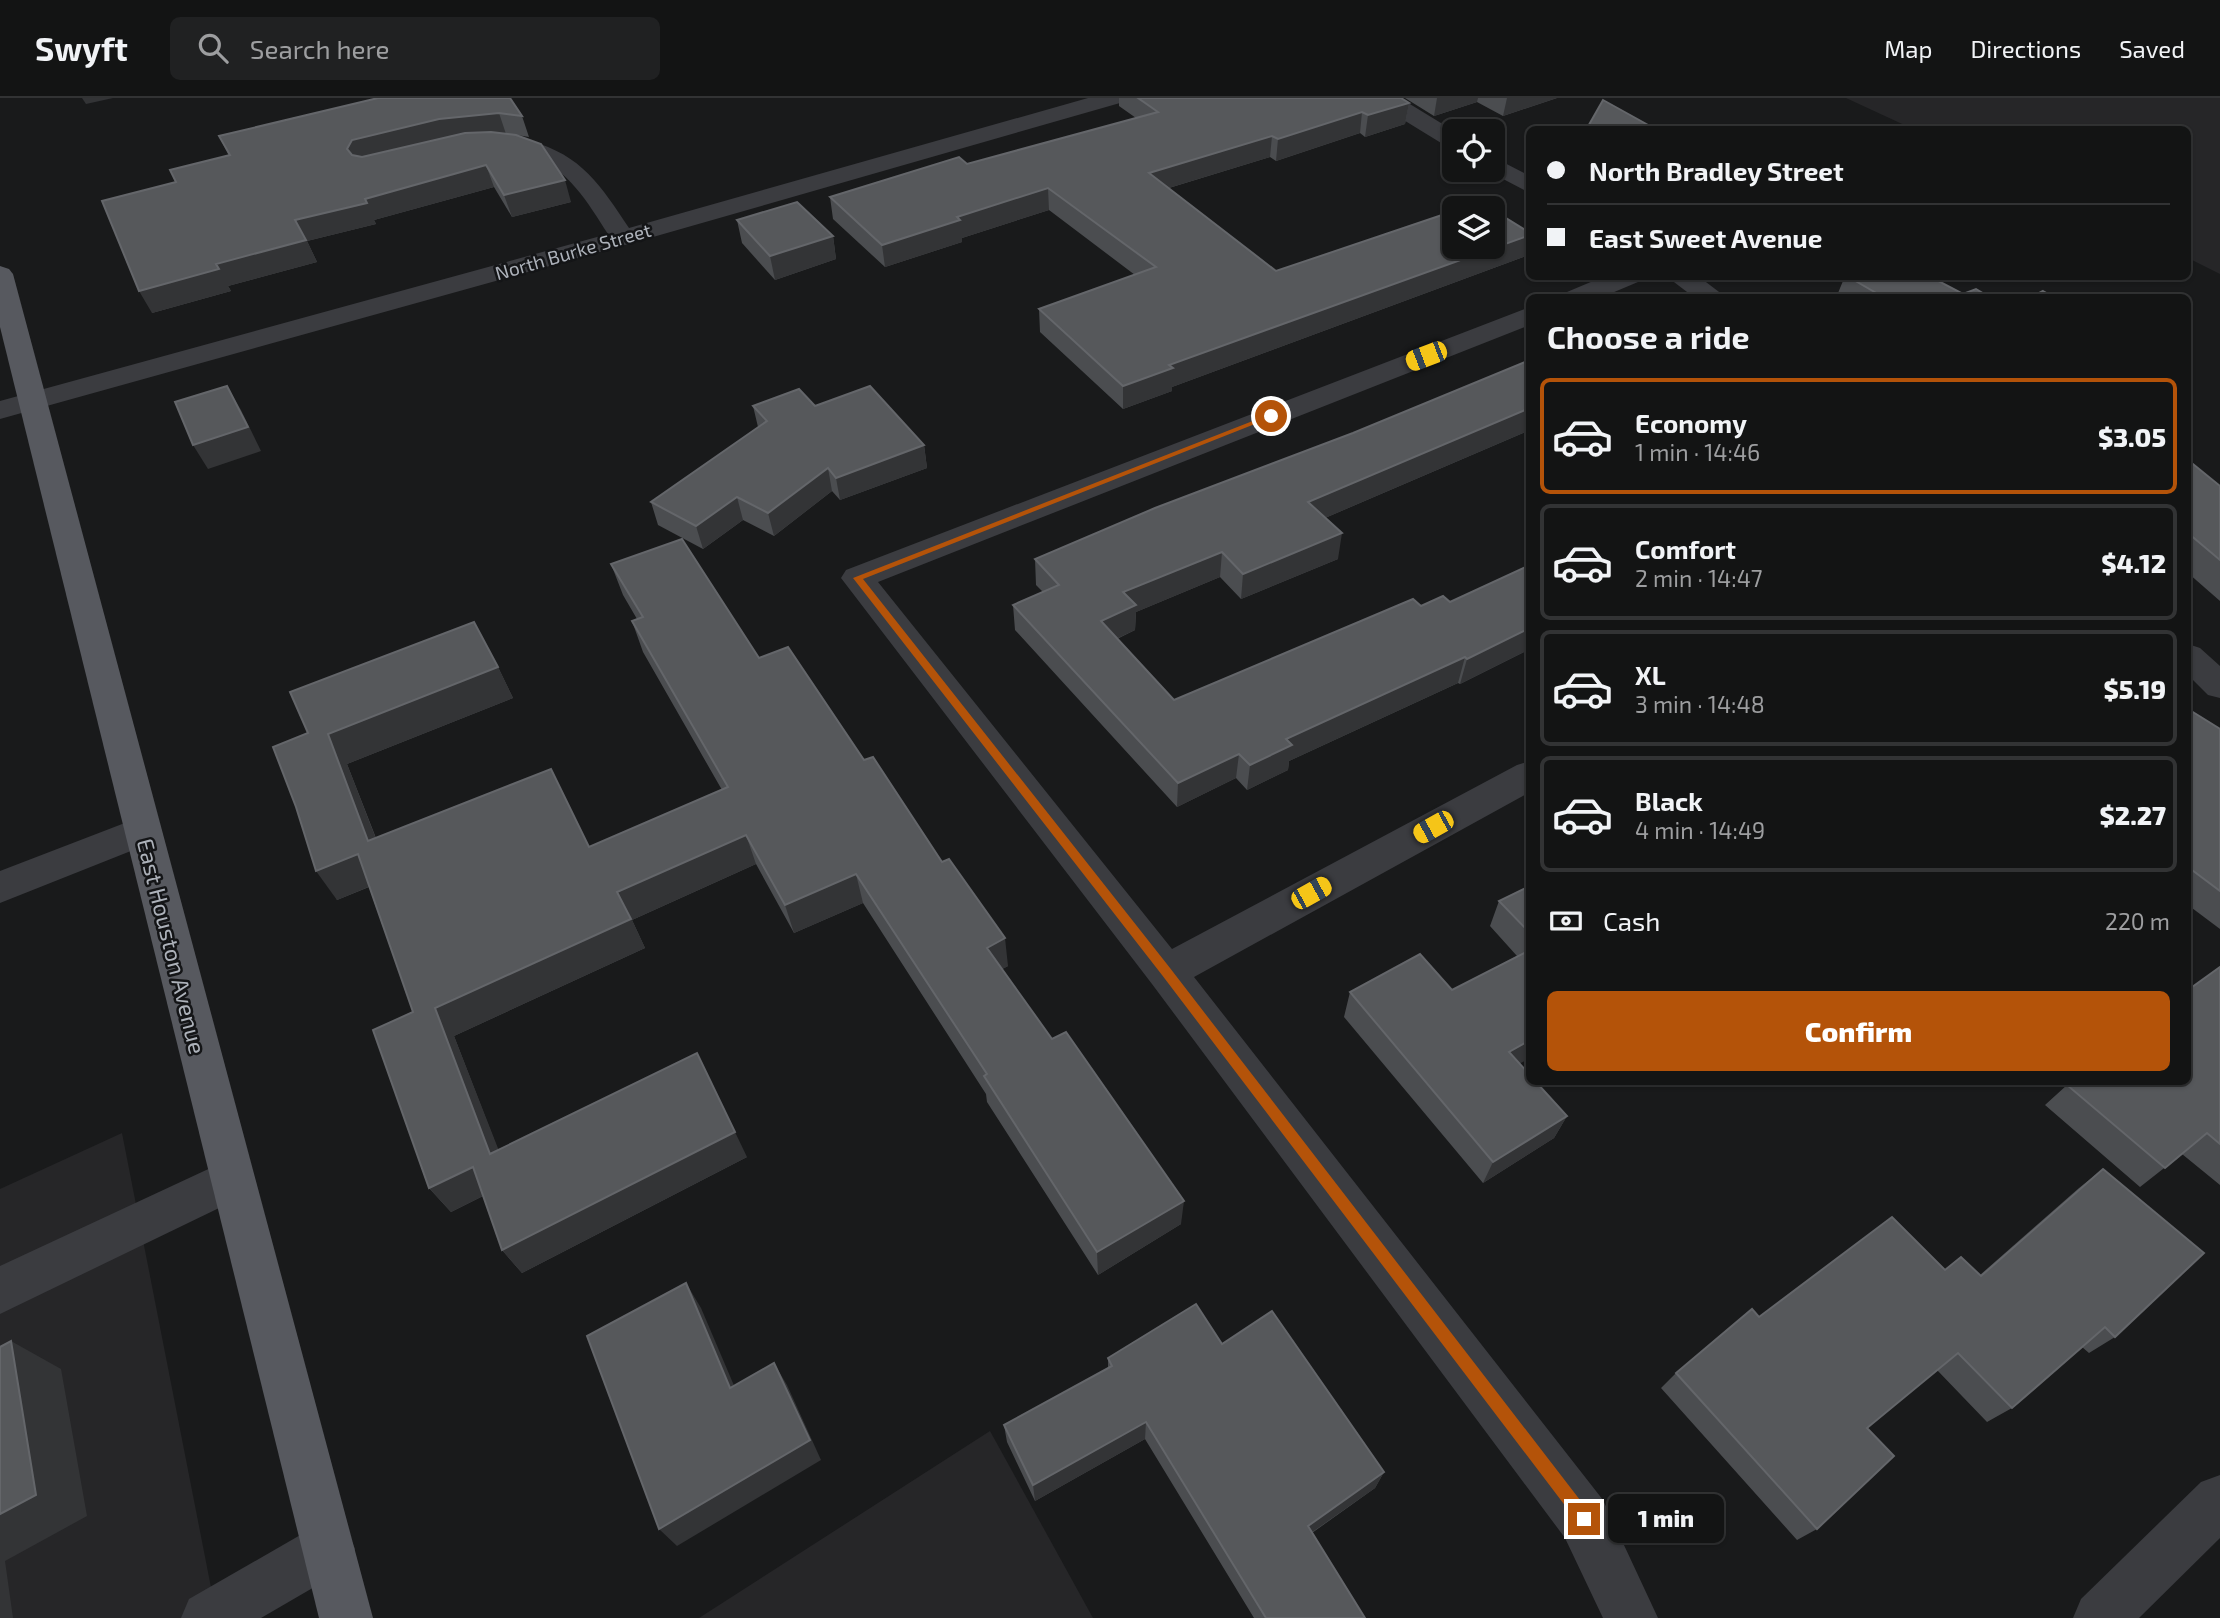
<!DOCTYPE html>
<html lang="en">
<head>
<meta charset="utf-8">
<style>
  :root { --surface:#131414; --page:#202122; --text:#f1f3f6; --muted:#9d9ea0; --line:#323334; --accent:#b45309 }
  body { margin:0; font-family:"Exo 2",sans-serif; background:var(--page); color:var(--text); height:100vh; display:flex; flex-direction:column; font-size:26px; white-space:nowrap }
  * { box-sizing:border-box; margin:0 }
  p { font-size:23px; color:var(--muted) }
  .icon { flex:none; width:38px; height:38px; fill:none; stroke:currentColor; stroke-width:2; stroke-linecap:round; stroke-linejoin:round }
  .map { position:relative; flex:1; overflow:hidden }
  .side { position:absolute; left:1526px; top:196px; width:665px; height:791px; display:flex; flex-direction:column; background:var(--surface); border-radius:10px; box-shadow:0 2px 5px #0004,0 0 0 2px var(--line) }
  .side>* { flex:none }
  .guide { position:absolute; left:1526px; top:28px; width:665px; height:154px; border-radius:10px; box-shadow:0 2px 5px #0004,0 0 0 2px var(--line); display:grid; align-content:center; height:154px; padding:0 21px; background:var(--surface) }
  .tools { position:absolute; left:1442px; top:21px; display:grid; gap:14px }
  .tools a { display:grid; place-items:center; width:63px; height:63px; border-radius:10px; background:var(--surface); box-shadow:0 2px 5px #0004,0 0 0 2px var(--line); font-size:35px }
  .end { position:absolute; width:32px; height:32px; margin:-16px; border:9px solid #b45309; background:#fff; box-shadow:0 0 0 4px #fff }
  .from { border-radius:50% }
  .bubble { position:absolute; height:49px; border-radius:10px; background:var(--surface); box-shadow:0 2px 5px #0004,0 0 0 2px var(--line); font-size:23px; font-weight:800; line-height:49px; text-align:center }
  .car { position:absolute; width:21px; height:42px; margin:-21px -10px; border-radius:9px; box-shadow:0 0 5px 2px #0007; background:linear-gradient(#f5c518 24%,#345 0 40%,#f5c518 0 76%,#345 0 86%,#f5c518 0) }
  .guide b { display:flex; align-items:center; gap:24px; height:66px; font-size:26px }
  .guide b+b { border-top:2px solid var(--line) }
  .guide i { width:18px; height:18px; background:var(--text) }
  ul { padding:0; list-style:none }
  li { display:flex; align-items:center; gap:21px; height:116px; margin:0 14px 10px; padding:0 7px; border:4px solid var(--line); border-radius:10px }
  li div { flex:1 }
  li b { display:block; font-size:26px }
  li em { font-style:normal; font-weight:800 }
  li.selected { border-color:var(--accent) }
  li>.icon { width:63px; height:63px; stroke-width:1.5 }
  h2 { padding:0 21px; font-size:32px; line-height:84px }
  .pay { display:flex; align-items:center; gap:18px; height:77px; padding:0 21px; font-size:26px }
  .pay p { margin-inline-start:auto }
  .primary-button { display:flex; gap:14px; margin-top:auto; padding:14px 21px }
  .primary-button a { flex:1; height:80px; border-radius:10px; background:var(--accent); color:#fff; font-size:28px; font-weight:800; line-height:80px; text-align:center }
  header { display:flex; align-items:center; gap:42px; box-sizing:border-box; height:98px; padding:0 35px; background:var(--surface); border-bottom:2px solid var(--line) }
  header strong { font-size:33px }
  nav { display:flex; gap:38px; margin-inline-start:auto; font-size:24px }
  .search { width:490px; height:63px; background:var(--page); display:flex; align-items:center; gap:18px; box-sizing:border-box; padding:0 24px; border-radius:10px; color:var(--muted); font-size:26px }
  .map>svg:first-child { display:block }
  .built { fill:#262628 }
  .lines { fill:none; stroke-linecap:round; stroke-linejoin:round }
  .minor { fill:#3b3c40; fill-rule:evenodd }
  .major { fill:#57595f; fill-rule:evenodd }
  .wall { fill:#4b4d50 }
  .shaded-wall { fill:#333436 }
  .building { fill:#56585b; stroke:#64666a; stroke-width:2 }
  .route { fill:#b45309 }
  .labels { text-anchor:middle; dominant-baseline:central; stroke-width:5; stroke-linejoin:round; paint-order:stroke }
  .far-street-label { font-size:19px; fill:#adb2ba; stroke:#141517 }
  .street-label { font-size:23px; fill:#adb2ba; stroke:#141517 }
</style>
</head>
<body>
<header>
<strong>Swyft</strong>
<div class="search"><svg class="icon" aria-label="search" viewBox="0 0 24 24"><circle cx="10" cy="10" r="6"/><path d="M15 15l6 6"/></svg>Search here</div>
<nav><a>Map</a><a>Directions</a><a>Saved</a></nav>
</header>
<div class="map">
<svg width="2220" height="1520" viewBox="0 0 2220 1520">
  <rect width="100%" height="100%" fill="#191a1b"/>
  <g class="built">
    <path d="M1846,0H2220V176L2188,160V32L1913,31Z"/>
    <path d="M122,1035L217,1520H0V1091Z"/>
    <path d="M990,1333L1093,1520H699Z"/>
  </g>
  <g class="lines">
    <g class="minor">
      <path d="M1088,0H1123L1120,5L632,145L0,321V303L608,136C588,105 568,70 531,58C517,53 501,54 487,50L483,45L487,40C500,37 516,40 530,43C582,57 601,88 629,130Z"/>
      <path d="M1373,0H1400L1454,33V50L1446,48L1376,5Z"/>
      <path d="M1493,59L1530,78V95L1486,72H1493Z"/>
      <path d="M1605,178H1642L1638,184L1600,200H1563L1567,194Z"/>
      <path d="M1666,178H1698L1727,200H1695Z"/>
      <path d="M1530,209V227L878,484L1172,851L1517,667L1530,663V694L1194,879L1603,1402L1658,1520H1603L1565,1440L1152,886L841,480L846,472Z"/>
      <path d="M2188,546L2200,550L2220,568V600L2208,597L2188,577Z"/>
      <path d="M143,718L156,723L162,733L156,743L0,805V773Z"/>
      <path d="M232,1060L248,1066L255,1081L248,1096L0,1216V1168Z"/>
      <path d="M2220,1377V1440L2139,1520H2073L2081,1501L2201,1384Z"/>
      <path d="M328,1424L347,1432L355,1451L347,1470L261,1520H181L189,1501L309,1432Z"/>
    </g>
    <path class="major" d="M0,168L9,171L13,176L373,1520H319L0,229Z"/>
  </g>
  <g class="wall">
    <path d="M378,0L522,18L529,39L517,37L571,104L512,119L494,89L374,122L376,126L307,143L317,164L228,188L231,193L152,215L176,84L229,58L219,38Z"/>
    <path d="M1119,0H1401L1409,5L1405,26L1365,39L1360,35L1276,63L1270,59L1169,90L1276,173L1530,135V142L1526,158L1172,289V293L1123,311L1040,234L1039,211L1135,177L1049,112L962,140V144L885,169L833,121L830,99L967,66L1136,20L1119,8Z"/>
    <path d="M1405,0H1557L1503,18L1477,4L1434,18Z"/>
    <path d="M737,122L833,138L836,161L775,182L742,145Z"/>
    <path d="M1845,178H1929L1963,196L1991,200H1836Z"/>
    <path d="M1530,262V332L1325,420L1338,461L1241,501L1220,479L1136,514L1135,532L1117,541L1174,602L1421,508L1450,504L1530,467V551L1460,586L1458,585L1289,663L1288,672L1247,692L1236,680L1177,709L1015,532L1013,507L1043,494L1036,487L1035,461L1353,335Z"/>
    <path d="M753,308H815L924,347L927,370L840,402L832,393L774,438L743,422L703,451L658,427L651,404L758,329Z"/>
    <path d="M2188,362L2220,388V503L2188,475Z"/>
    <path d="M611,466L759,560L864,662L1008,868L1002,871L1181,1126L1098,1177L987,1004L986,996L863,805L794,835L756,766L632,822L645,850L454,938L498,1052L747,1059L522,1175L502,1152L483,1098L451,1114L429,1090L413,914L369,789L337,802L296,709L273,649L498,569L513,600L347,666L376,740L589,749L722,692L643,554L632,523L637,521L623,497Z"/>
    <path d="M2188,611L2220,631V831L2188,807Z"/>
    <path d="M1530,788V960L1519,965L1567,1018L1554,1040L1483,1085L1344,919L1350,894L1452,892L1517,858L1490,828L1499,803Z"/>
    <path d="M2220,869V1087L2182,1056L2140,1089L2045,1007L2067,987L2188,984Z"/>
    <path d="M2103,1071L2115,1239L2089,1255L2082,1249L2012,1310L1987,1324L1937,1272L1867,1330L1817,1431L1797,1442L1661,1290L1676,1275L1759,1219L1945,1172L1980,1177L2079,1090Z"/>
    <path d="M1222,1246L1384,1374L1375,1390L1312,1435L1365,1520H1254L1145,1341L1035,1403L1007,1344L1004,1327L1108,1271V1260Z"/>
  </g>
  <g class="shaded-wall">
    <path d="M82,0H113L86,6Z"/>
    <path d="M1437,0H1478L1477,4L1434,18Z"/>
    <path d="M1507,0H1557L1503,18Z"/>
    <path d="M1409,5L1405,26L1365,39L1368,17Z"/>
    <path d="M1362,14L1360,35L1276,63L1278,41Z"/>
    <path d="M499,15L506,36L356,73L347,51L352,42L439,21Z"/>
    <path d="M1272,38L1270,59L1149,96V75Z"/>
    <path d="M486,67L494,89L374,122L376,126L307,143L317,164L228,188L231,193L152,215L139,193L216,166L295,122L365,101Z"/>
    <path d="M565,82L571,104L512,119L504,97Z"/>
    <path d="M1048,90L1049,112L962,140V144L885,169L882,147L957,119Z"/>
    <path d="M1530,137V142L1526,158L1172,289V293L1123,311V288L1169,267Z"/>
    <path d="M833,138L836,161L775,182L770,158Z"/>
    <path d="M227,288L241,312L261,353L208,371L193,347Z"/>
    <path d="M1530,310V332L1304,429L1308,404Z"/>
    <path d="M924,347L927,370L840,402L836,380Z"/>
    <path d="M828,370L832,393L774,438L768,415Z"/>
    <path d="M737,399L743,422L703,451L696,428Z"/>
    <path d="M1342,435L1338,461L1241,501L1243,476Z"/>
    <path d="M1222,454L1220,479L1136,514L1135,532L1101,548V523L1123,494Z"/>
    <path d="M1530,530V551L1460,586L1467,561Z"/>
    <path d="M1465,559L1458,585L1289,663L1288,672L1247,692L1250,667L1286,641Z"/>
    <path d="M498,569L513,600L347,666L388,772L368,743L328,636Z"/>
    <path d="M1239,656L1236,680L1177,709L1178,685Z"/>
    <path d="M746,737L756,766L632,822L645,850L454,938L510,1081L490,1056L435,910L617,794Z"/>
    <path d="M358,756L378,785L337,802L316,773Z"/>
    <path d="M856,776L863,805L794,835L785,807Z"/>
    <path d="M1005,840L1008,868L990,878L987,850Z"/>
    <path d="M1530,942V960L1498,977L1509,954Z"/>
    <path d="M1567,1018L1554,1040L1483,1085L1493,1064Z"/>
    <path d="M735,1034L747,1059L522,1175L502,1152Z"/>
    <path d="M473,1069L493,1093L451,1114L429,1090Z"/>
    <path d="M1184,1103L1181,1126L1098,1177L1097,1154Z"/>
    <path d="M686,1185L701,1210L744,1311L730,1290Z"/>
    <path d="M11,1243L61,1271L87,1418L5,1463L13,1520H0V1416Z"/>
    <path d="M774,1265L787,1287L821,1362L677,1448L659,1431Z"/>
    <path d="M1146,1324L1145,1341L1035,1403L1033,1387Z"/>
    <path d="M1384,1374L1375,1390L1301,1442L1308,1428Z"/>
  </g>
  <g class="building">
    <path d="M378,0H510L522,18L499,15L439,21L352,42L347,51L352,57L362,59L465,35L491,34L516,37L541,46L565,82L504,97L486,67L365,101L367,105L295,122L306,142L216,166L219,171L139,193L102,103L176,84L170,72L230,57L219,38Z"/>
    <path d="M1138,0H1401L1409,5L1368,17L1362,14L1278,41L1272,38L1149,75L1276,173L1454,113V149H1493V112L1530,135V137L1169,267L1173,270L1123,288L1039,211L1156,169L1048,90L957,119L960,122L882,147L830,99L959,59L967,66L1158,14Z"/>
    <path d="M1603,2L1657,32H1586Z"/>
    <path d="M797,104L833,138L770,158L737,122Z"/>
    <path d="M1481,104L1490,110H1462Z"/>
    <path d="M1847,178H1929L1963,196L1976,191L1991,200H1885Z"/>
    <path d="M2043,193L2055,200H2029Z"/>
    <path d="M1530,262V310L1308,404L1342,435L1243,476L1222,454L1123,494L1136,507L1101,523L1174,602L1413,501L1421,508L1443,498L1450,504L1530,467V530L1467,561L1465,559L1286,641L1292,647L1250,667L1239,656L1178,685L1013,507L1059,487L1035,461L1155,410L1353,335Z"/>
    <path d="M227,288L248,329L193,347L175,304Z"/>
    <path d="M870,288L924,347L836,380L828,370L768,415L737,399L696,428L651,404L767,323L753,308L799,291L815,308Z"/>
    <path d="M2188,362L2220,388V462L2188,435Z"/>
    <path d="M682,441L759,560L788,549L864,662L873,659L942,764L949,761L1005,840L987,850L1052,941L1066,934L1184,1103L1097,1154L984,978L987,976L856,776L785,807L746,737L617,794L631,821L435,910L490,1056L697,955L735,1034L502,1152L473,1069L429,1090L373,932L413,914L358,756L316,773L296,709L273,649L308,635L290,594L474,524L498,569L328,636L368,743L551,671L589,749L728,689L632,523L643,519L611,466Z"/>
    <path d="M2188,611L2220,631V793L2188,769Z"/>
    <path d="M1530,788V835L1499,803Z"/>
    <path d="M1530,852V942L1509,954L1530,977V984H1536L1567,1018L1493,1064L1350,894L1420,856L1452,892Z"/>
    <path d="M2220,869V1046L2207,1035L2165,1070L2067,987L2072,984H2188V892Z"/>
    <path d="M2103,1071L2204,1155L2115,1239L2105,1229L2012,1310L1958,1255L1867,1330L1894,1358L1817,1431L1676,1275L1752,1211L1759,1219L1892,1119L1945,1172L1961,1159L1981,1178Z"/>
    <path d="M686,1185L730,1290L774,1265L810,1342L659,1431L587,1238Z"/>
    <path d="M1196,1206L1222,1246L1272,1213L1384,1374L1308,1428L1365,1520H1266L1146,1324L1033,1387L1004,1327L1112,1268L1108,1260Z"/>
    <path d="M11,1243L36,1397L0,1416V1249Z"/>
  </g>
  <path class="route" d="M1268,317L1275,318L863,481L1170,870L1590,1415L1592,1421L1590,1426L1584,1429L1579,1426L1162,877L853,480Z"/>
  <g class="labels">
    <g class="far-street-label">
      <text transform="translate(573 153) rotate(-16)">North Burke Street</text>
    </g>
    <g class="street-label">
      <text transform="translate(172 848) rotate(76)">East Houston Avenue</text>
    </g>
  </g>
</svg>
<div class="tools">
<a><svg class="icon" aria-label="locate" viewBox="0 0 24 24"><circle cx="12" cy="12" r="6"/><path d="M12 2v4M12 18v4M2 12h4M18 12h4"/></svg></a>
<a><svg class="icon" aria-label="layers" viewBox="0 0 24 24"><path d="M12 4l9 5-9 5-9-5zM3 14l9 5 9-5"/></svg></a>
</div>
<i class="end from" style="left:1271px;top:318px"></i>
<i class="end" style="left:1584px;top:1421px"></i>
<div class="bubble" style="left:1608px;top:1396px;width:116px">1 min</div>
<i class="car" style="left:1426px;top:258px;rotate:249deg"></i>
<i class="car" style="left:1433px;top:729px;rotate:241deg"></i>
<i class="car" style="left:1311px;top:795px;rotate:61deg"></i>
<div class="guide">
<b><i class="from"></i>North Bradley Street</b>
<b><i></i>East Sweet Avenue</b>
</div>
<section class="side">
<h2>Choose a ride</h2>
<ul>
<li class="selected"><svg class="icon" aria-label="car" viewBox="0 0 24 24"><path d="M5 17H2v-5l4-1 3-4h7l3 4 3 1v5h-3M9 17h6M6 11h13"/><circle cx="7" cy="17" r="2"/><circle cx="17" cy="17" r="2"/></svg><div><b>Economy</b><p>1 min · 14:46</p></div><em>$3.05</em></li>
<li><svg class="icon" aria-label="car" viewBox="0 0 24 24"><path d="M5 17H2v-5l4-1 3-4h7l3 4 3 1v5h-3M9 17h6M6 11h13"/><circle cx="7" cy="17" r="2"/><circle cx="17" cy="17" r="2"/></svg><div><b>Comfort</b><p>2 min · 14:47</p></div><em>$4.12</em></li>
<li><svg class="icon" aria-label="car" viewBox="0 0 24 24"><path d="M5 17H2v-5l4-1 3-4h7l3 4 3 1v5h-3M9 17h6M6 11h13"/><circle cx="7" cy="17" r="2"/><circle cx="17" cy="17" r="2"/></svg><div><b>XL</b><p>3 min · 14:48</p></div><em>$5.19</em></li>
<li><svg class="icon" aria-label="car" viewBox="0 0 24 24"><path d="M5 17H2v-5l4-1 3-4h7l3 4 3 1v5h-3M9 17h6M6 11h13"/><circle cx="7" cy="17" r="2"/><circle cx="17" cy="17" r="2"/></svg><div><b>Black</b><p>4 min · 14:49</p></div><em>$2.27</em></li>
</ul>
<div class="pay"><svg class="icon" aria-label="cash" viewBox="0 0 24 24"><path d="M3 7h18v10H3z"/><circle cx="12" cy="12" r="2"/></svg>Cash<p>220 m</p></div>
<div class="primary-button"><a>Confirm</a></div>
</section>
</div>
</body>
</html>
